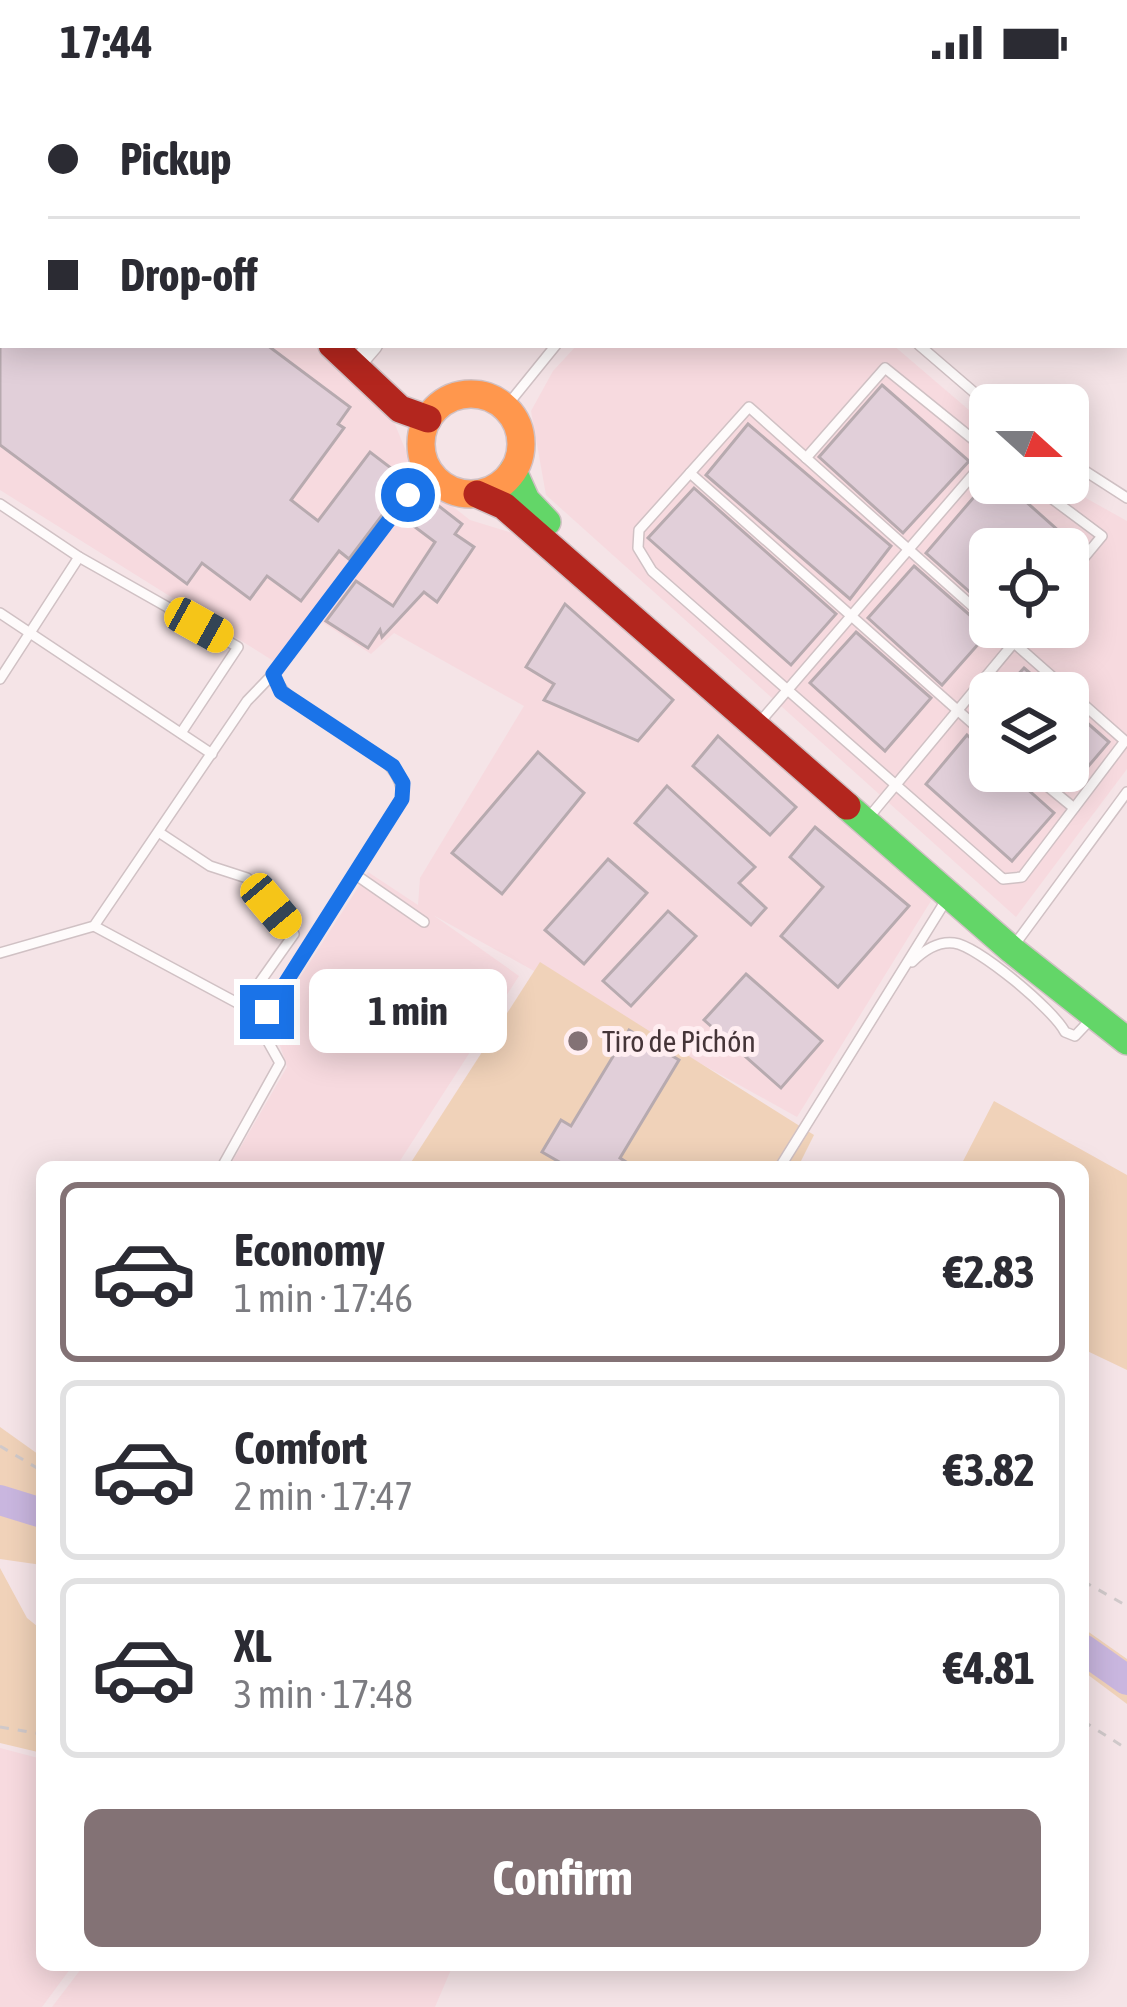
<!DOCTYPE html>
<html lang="en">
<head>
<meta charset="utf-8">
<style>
  :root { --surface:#fff; --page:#f7f7f7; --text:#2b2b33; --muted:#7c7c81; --line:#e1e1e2; --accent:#837275 }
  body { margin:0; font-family:"Asap Condensed",sans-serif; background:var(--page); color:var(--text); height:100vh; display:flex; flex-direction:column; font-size:45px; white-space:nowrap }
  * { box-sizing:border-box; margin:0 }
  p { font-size:39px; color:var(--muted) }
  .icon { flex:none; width:66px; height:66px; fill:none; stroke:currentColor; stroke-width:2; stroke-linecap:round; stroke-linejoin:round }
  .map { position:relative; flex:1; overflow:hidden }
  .details { position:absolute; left:36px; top:1077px; width:1053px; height:810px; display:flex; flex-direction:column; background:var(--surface); border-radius:18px; box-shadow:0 6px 30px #0003 }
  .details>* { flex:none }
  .guide { position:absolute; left:0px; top:0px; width:1128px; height:264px; box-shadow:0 6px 30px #0003; display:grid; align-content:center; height:264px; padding:0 48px; background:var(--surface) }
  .needle { width:78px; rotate:111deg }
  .tools { position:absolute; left:969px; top:300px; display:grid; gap:24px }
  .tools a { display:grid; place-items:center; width:120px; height:120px; border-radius:18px; background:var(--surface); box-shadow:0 6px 30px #0003; font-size:60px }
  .end { position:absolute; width:54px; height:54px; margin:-27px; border:15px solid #1a73e8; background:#fff; box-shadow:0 0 0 6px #fff }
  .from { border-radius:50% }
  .bubble { position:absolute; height:84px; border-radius:18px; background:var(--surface); box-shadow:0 6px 30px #0003; font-size:39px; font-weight:700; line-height:84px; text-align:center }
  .car { position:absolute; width:36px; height:72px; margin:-36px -18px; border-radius:15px; box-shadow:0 0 9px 3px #0007; background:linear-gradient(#f5c518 24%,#345 0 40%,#f5c518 0 76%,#345 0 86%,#f5c518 0) }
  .guide b { display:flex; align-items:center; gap:42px; height:114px; font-size:45px }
  .guide b+b { border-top:3px solid var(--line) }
  .guide i { width:30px; height:30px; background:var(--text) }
  ul { padding:21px 0 0; list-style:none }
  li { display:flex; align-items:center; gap:36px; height:180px; margin:0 24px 18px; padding:0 24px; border:6px solid var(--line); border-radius:18px }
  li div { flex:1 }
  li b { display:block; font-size:45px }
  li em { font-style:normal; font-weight:700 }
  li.on { border-color:var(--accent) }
  li>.icon { width:108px; height:108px; stroke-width:1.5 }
  .cta { display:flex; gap:24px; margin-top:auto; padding:24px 48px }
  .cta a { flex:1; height:138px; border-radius:18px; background:var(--accent); color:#fff; font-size:48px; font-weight:700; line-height:138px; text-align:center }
  .status { display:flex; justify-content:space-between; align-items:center; height:84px; padding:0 60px; background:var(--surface); direction:ltr }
  .status svg { height:33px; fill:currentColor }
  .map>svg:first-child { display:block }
  .built { fill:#f7dadf; fill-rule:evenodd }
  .green { fill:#f0d2b9 }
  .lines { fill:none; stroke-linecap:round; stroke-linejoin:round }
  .river { stroke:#c9b6df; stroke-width:30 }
  .building { fill:#e1cfd9; stroke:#b7aaaf; stroke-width:3 }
  .lane-casing { stroke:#d0c1c4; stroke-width:12 }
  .street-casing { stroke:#d0c1c4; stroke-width:21 }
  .fast-casing { stroke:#d0c1c4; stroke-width:30 }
  .slow-casing { stroke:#d0c1c4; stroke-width:30 }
  .jam-casing { stroke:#d0c1c4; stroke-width:30 }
  .path { stroke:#d0c9ca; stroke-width:3; stroke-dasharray:9 9; stroke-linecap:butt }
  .lane { stroke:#fefbfb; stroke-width:9 }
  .street { stroke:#fefbfb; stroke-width:18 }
  .fast { stroke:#63d668; stroke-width:27 }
  .slow { stroke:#ff974d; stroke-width:27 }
  .jam { stroke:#b3261e; stroke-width:27 }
  .route { stroke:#1a73e8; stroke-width:15 }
  .poi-dot { fill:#837275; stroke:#ffeef1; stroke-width:4.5 }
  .labels { text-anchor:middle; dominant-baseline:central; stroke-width:10; stroke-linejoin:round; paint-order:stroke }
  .poi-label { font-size:30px; fill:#453538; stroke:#ffeef1; text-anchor:start }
</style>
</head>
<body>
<div class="status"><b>17:44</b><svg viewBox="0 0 49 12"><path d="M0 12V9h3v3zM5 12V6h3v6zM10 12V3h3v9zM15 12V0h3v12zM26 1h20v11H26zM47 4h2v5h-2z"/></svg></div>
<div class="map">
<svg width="1127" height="1923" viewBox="0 0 1127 1923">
  <rect width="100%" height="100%" fill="#f5e4e7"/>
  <g class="built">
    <path d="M0,91L3,261H315L394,338L415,389L275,578L0,406Z"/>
    <path d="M577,261H893L990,344V399H1059L1127,437V685L1016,833L546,411L531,327L553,287ZM990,465H1068V543H990ZM990,609H1068V687H990Z"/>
    <path d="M424,400L470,436L526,453L934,812L797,1033L433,831L519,892L396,1083H229L287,983L272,937L368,788L418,821L420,794L524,622L394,549L371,570L322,538Z"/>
    <path d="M0,1664L42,1675V1881H73L42,1923H0Z"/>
    <path d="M84,1881H453L435,1923H52Z"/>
  </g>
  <g class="green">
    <path d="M540,878L814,1051L798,1083H408Z"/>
    <path d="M994,1017L1127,1091V1286L1083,1265V1083H960Z"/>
    <path d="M0,1343L42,1373V1481L0,1475Z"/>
    <path d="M0,1484L27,1534L42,1546V1669L0,1659Z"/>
    <path d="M1083,1544L1127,1575V1620L1083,1587Z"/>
  </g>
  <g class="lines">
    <g class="river">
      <path d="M0,1416L42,1429"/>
      <path d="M1083,1565L1127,1596"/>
    </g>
  </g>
  <g class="building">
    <path d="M0,261H267L350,323L338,340L344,344L291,416L318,437L370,368L408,397L349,475L339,467L301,517L267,492L250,515L202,479L187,500L0,361Z"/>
    <path d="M882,301L969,377L903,449L819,373Z"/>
    <path d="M748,340L891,462L850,515L706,391Z"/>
    <path d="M986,399H1005L1070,457L1063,465H990V526L926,469Z"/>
    <path d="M694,404L836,530L791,581L648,454Z"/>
    <path d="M422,409L462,440L455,450L474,463L437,518L424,508L382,553L380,546L368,564L326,537L356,497L393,522L435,458L403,434Z"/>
    <path d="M914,482L989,548L942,601L868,534Z"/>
    <path d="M565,520L673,616L638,657L544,616L554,600L526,583Z"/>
    <path d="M856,548L931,614L885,667L810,599Z"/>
    <path d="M1024,584L1053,609H1001Z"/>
    <path d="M1068,622L1109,658L1068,706L1047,687H1068Z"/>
    <path d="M967,651L990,672V687H1007L1054,729L1012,777L926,700Z"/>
    <path d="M718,652L796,723L770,751L693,682Z"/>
    <path d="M538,668L584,709L502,810L452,769Z"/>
    <path d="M667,702L755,783L739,799L766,824L751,841L635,739Z"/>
    <path d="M815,743L909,822L838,903L781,852L823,803L790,773Z"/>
    <path d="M608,775L647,809L584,880L545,846Z"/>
    <path d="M668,827L696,852L631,922L603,897Z"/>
    <path d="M746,890L822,957L781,1004L704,936Z"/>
    <path d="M629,946L679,976L620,1074L634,1083H568L542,1068L561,1036L571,1042Z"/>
  </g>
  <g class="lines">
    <defs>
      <g id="lane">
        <path d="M919,261L990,322"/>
        <path d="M505,324L556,261"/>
        <path d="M806,374L885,284L990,369"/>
        <path d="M1068,376L1127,414"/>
        <path d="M690,389L990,655"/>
        <path d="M1031,399L1102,452L1068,493"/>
        <path d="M0,420L79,473L238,563L181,649"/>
        <path d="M0,529L212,670"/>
        <path d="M990,538L749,323L639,446L638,464L652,487L1003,795L1022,793L1125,657L996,543"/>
        <path d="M0,595L79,473"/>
        <path d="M765,632L990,371"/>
        <path d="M1029,687L1074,724"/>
        <path d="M874,727L1027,543"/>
        <path d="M356,791L424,838"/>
        <path d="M94,842L243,922L294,850L247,794L210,782L160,749"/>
        <path d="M1013,863L1127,708"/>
        <path d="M0,869L94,842L247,617L273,590"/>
        <path d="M912,878C923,867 937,857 954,859C978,862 1054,926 1065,948L1075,952L1092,934"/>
        <path d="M222,1083L280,979L261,945L267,928L402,714C404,657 296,644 273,590L428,386"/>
        <path d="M780,1083L948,813"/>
      </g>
      <g id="street">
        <path d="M500,3L503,0"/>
        <path d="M354,283L373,261"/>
      </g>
      <g id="fast">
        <path d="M513,387L526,416L547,438"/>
        <path d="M847,722L1012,866L1127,957"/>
      </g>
      <g id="slow">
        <path d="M159,0L161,3"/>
        <circle cx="471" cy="360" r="50"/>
      </g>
      <g id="jam">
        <path d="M332,261L400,325L428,335"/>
        <path d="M477,410L504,422L847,722"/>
      </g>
    </defs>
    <use href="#lane" class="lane-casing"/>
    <use href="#street" class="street-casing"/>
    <use href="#fast" class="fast-casing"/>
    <use href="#slow" class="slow-casing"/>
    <use href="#jam" class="jam-casing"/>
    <g class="path">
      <path d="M0,1362L42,1387"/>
      <path d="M1083,1497L1127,1522"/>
      <path d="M1083,1637L1127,1665"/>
      <path d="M0,1643L42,1650"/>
    </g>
    <use href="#lane" class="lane"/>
    <use href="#street" class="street"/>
    <use href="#fast" class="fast"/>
    <use href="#slow" class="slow"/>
    <use href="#jam" class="jam"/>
  </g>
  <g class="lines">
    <path class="route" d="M267,928L402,715L403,699L393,682L281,608L273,590L408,411"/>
  </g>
  <circle class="poi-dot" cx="578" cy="957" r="12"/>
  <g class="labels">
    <g class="poi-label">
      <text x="602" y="957">Tiro de Pichón</text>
    </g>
  </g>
</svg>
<div class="tools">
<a><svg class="needle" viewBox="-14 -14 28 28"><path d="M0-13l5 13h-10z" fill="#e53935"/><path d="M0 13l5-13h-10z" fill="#7c7c81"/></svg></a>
<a><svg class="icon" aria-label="locate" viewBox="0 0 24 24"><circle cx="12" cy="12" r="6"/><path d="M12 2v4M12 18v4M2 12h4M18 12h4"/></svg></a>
<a><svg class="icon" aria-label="layers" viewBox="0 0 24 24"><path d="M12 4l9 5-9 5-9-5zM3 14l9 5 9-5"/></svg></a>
</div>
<i class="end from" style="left:408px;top:411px"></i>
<i class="end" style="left:267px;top:928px"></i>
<div class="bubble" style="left:309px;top:885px;width:198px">1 min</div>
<i class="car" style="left:199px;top:541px;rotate:119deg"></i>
<i class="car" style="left:271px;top:822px;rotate:140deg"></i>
<div class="guide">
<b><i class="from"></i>Pickup</b>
<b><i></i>Drop-off</b>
</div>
<section class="details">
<ul>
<li class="on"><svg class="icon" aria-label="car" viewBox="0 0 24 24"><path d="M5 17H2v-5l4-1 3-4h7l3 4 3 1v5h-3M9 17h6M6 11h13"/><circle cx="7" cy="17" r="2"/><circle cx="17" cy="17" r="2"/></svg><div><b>Economy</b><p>1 min · 17:46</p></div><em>€2.83</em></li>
<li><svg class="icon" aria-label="car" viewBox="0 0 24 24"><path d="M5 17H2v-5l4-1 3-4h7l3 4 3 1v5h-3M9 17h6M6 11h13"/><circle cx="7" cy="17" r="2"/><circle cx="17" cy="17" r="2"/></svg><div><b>Comfort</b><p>2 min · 17:47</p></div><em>€3.82</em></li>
<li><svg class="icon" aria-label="car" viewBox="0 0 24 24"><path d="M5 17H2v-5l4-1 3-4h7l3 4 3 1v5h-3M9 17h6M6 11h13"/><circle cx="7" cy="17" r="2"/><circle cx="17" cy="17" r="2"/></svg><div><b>XL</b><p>3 min · 17:48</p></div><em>€4.81</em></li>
</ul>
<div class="cta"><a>Confirm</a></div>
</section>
</div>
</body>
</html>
